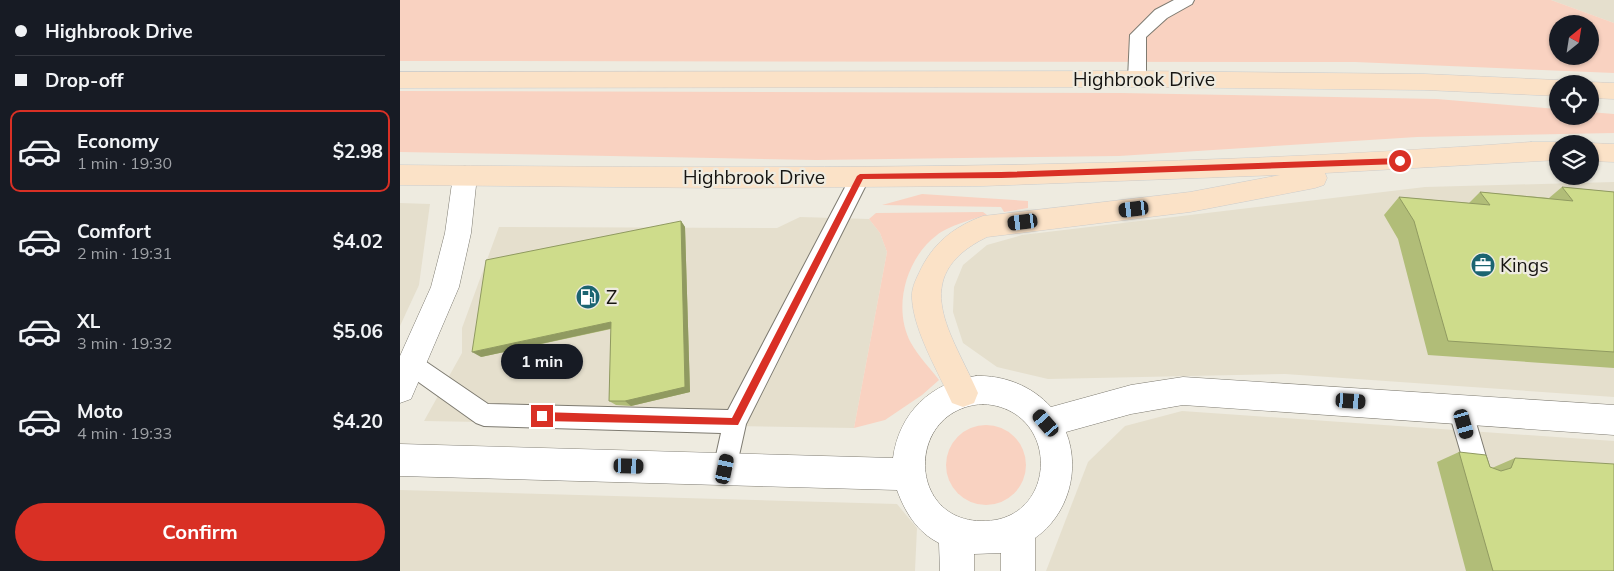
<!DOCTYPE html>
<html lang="en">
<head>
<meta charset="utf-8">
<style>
  :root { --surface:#171b24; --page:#242831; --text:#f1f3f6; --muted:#9ea1a6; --line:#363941; --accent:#d93025 }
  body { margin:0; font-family:Mulish,sans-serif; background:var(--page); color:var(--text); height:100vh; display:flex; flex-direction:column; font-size:19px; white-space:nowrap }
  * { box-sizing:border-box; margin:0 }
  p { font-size:16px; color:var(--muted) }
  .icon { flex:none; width:28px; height:28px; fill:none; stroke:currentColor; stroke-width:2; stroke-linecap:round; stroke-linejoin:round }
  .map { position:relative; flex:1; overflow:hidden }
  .sheet { display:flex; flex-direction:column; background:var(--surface); width:400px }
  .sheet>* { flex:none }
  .guide { display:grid; align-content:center; height:110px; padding:0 15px; background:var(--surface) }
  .needle { width:32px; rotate:30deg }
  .controls { position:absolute; left:1149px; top:15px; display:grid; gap:10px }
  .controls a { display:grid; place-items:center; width:50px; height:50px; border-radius:50%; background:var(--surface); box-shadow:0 1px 4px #0004; font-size:25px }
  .end { position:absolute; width:22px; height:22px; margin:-11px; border:6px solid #d93025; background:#fff; box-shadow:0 0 0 2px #fff }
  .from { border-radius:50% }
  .bubble { position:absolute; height:35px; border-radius:18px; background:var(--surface); box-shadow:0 1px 4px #0004; font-size:16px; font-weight:700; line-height:35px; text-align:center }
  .car { position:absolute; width:15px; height:30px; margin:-15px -8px; border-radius:6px; box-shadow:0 0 4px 1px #0007; background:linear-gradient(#222 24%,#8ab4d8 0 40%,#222 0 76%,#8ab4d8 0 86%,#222 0) }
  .guide b { display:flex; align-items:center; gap:18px; height:48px; font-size:19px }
  .guide b+b { border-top:1px solid var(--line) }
  .guide i { width:12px; height:12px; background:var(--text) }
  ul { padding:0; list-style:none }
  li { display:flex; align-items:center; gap:15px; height:82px; margin:0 10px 8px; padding:0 5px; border:2px solid transparent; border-radius:10px }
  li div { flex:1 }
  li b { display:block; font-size:19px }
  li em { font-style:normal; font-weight:700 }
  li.on { border-color:var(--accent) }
  li>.icon { width:45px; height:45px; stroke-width:1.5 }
  .action { display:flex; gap:10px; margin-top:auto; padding:10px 15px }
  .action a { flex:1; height:58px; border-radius:30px; background:var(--accent); color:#fff; font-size:20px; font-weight:700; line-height:58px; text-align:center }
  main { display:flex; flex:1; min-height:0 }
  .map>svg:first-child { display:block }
  .built { fill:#e5dfcd }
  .green { fill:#f9d2c1; fill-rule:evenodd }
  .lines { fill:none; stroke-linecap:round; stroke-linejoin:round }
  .lane-casing { stroke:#7e7b71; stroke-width:2 }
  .street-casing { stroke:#7e7b71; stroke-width:1 }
  .primary-casing { stroke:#cccccb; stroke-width:1 }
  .lane { fill:#fff; fill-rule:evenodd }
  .street { fill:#fff; fill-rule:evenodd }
  .primary { fill:#fbe2c7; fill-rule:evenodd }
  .wall { fill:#b1bd78 }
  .shaded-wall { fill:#909a61 }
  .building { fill:#cedc8b; stroke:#909a61 }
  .route { fill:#d93025 }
  .labels { text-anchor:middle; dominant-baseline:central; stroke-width:4.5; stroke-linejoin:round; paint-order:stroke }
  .street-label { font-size:19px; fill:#171512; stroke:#eeebe0 }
  .poi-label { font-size:19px; fill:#171512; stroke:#eeebe0; text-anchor:start }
</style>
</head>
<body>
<main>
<section class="sheet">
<div class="guide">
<b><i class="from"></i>Highbrook Drive</b>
<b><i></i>Drop-off</b>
</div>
<ul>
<li class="on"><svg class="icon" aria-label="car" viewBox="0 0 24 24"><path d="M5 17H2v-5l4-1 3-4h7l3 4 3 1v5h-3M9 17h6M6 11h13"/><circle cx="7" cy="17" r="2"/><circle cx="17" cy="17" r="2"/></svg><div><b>Economy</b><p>1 min · 19:30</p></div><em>$2.98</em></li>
<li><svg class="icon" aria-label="car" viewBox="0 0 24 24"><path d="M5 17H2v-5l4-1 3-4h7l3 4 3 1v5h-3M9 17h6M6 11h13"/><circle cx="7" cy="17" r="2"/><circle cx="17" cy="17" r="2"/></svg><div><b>Comfort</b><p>2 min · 19:31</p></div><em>$4.02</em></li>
<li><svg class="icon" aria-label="car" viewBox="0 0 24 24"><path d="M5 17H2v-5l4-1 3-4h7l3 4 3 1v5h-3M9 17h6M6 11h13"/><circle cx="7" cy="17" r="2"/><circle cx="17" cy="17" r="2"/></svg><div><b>XL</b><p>3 min · 19:32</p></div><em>$5.06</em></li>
<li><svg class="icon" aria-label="car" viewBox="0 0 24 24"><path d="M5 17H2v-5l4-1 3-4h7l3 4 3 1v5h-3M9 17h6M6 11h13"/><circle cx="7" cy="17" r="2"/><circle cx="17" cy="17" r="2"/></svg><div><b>Moto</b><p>4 min · 19:33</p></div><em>$4.20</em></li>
</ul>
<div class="action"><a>Confirm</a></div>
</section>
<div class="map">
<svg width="1214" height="571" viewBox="0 0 1214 571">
  <rect width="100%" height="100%" fill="#eeebe0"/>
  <g class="built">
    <path d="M1151,0H1214V23Z"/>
    <path d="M1214,182V397L885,374L648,379L597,367L563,343L553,312L554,287L563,265L587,245L622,235L1025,187Z"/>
    <path d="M0,203L30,204L19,285L0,326Z"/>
    <path d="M400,217L469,219L480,233L487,252L454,428L24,421L62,353V328L99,227L377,228Z"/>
    <path d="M782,411L1214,441V571H646L688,462L725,426Z"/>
    <path d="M0,490L497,504L517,528L515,571H0Z"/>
  </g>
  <g class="green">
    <path d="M0,0H1151L1214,23V73L955,62L0,61ZM1158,24H1190V56H1158Z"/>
    <path d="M0,91L721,93L1037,99L1157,109L1158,116H1190V112L1214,114V133L1017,137L719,156L416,160L0,152Z"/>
    <path d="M522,194L628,201V208L604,212L601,207L482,205Z"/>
    <path d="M583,212L587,215C573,219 548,226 537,235C506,258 492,308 511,343C518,356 530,368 539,380L522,395L485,420L454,428L487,252L480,233L469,219L476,213Z"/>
    <circle cx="586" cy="465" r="40"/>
  </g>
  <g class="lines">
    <defs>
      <g id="lane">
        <path d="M774,0H794L792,4L767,18L746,37V79L743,83L737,85L731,83L728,79L730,35L755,10Z"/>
        <path d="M460,169L467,172L470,177L346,424L334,478L325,481L316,478L313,469L321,433L84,426L76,423L3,371L0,365L3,357L11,353L19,357L88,404L328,410L453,172Z"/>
        <path d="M1060,398L1068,401L1072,409L1089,467L1086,476L1077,479L1068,476L1065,467L1048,409L1052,401Z"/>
      </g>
      <g id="street">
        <path d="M65,166L74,169L77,176L71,233L59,287L11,399L0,403V356L31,287L45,233L53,176L56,169Z"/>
        <path d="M576,376C604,375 632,386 651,407L731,385L783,377L1214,405V435L783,405L731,414L666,432C681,470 668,515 635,538V571H601V553L574,554V571H540L539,543C517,532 505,512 497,490L0,476V444L493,458C499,413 531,382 576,376ZM583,404C662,408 659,523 581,521C506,520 506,408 583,404Z"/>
      </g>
      <g id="primary">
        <path d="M737,71L1025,74L1158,80L1167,84H1158V96L1025,90L737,87L0,88V72Z"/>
        <path d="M1190,82L1214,83V99L1190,98V84H1184Z"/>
        <path d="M1131,142H1158L1164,144H1158V160L925,173L927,178L924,185L915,188L790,212L587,237C505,277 553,335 578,393L574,403L563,407L552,403C539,373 514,332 512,299C511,290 515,281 519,273C532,244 553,227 583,216L790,192L880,175L583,186L320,188L0,185V165C377,169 755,170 1131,142Z"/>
        <path d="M1190,143L1214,144V162L1190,161V144H1187Z"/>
      </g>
    </defs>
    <use href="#lane" class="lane-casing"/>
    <use href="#street" class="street-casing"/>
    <use href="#primary" class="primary-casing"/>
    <use href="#lane" class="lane"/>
    <use href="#street" class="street"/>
    <use href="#primary" class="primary"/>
  </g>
  <g class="wall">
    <path d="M1162,187L1214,192V368L1028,355L998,239L984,215L999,197L1069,203L1080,192L1149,198Z"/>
    <path d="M281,221L285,227L290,392L231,406L216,405L209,401L211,329L81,357Z"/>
    <path d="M1059,452L1092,468L1115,458L1214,571H1066L1037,462Z"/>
  </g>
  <g class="shaded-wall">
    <path d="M281,221L285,227L290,392L231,406L225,401Z"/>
    <path d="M211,322L218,327L81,357L72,352Z"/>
  </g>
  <g class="building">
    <path d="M1162,187L1214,192V352L1048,341L1014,221L999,197L1090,205L1080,192L1173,201Z"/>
    <path d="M281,221L285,387L225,401H209L211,322L72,352L86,260Z"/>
    <path d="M1059,452L1086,455L1090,467L1101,471L1111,468L1115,458L1214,464V571H1093Z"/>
  </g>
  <path class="route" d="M1000,158L1003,161L1000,164L601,178L463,179L338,425L142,421L138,416L142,412L332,418L457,176L460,174L601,172Z"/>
  <defs>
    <symbol id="office-disc" viewBox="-11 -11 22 22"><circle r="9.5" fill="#1b6471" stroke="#eeebe0"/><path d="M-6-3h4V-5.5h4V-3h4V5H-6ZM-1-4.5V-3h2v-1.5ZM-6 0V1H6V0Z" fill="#fff"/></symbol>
    <symbol id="fuel-disc" viewBox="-11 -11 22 22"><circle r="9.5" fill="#1b6471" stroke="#eeebe0"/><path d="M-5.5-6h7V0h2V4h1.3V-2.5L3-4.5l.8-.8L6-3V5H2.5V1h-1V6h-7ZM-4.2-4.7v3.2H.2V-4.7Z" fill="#fff"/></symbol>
  </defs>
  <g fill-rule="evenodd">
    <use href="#office-disc" x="1069" y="251" width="28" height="28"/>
    <use href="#fuel-disc" x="174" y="283" width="28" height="28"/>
  </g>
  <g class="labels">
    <g class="street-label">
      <text x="744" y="79">Highbrook Drive</text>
      <text x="354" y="177">Highbrook Drive</text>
    </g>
    <g class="poi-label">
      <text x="1100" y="265">Kings</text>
      <text x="206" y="297">Z</text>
    </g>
  </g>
</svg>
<div class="controls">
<a><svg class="needle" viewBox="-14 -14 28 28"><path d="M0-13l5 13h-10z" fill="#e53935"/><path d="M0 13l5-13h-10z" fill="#9ea1a6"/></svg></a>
<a><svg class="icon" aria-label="locate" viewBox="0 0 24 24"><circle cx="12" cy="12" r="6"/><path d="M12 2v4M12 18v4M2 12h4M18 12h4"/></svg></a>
<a><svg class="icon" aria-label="layers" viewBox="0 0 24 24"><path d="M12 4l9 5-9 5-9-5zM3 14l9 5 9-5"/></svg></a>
</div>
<i class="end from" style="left:1000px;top:161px"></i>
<i class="end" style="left:142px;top:416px"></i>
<div class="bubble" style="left:101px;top:344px;width:82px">1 min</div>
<i class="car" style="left:734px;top:209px;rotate:263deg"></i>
<i class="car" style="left:623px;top:222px;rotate:263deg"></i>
<i class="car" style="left:951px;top:401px;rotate:94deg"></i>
<i class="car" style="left:646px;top:423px;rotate:319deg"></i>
<i class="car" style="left:1064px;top:424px;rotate:164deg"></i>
<i class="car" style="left:229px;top:466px;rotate:92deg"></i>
<i class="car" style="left:325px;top:469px;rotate:12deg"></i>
</div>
</main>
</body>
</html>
